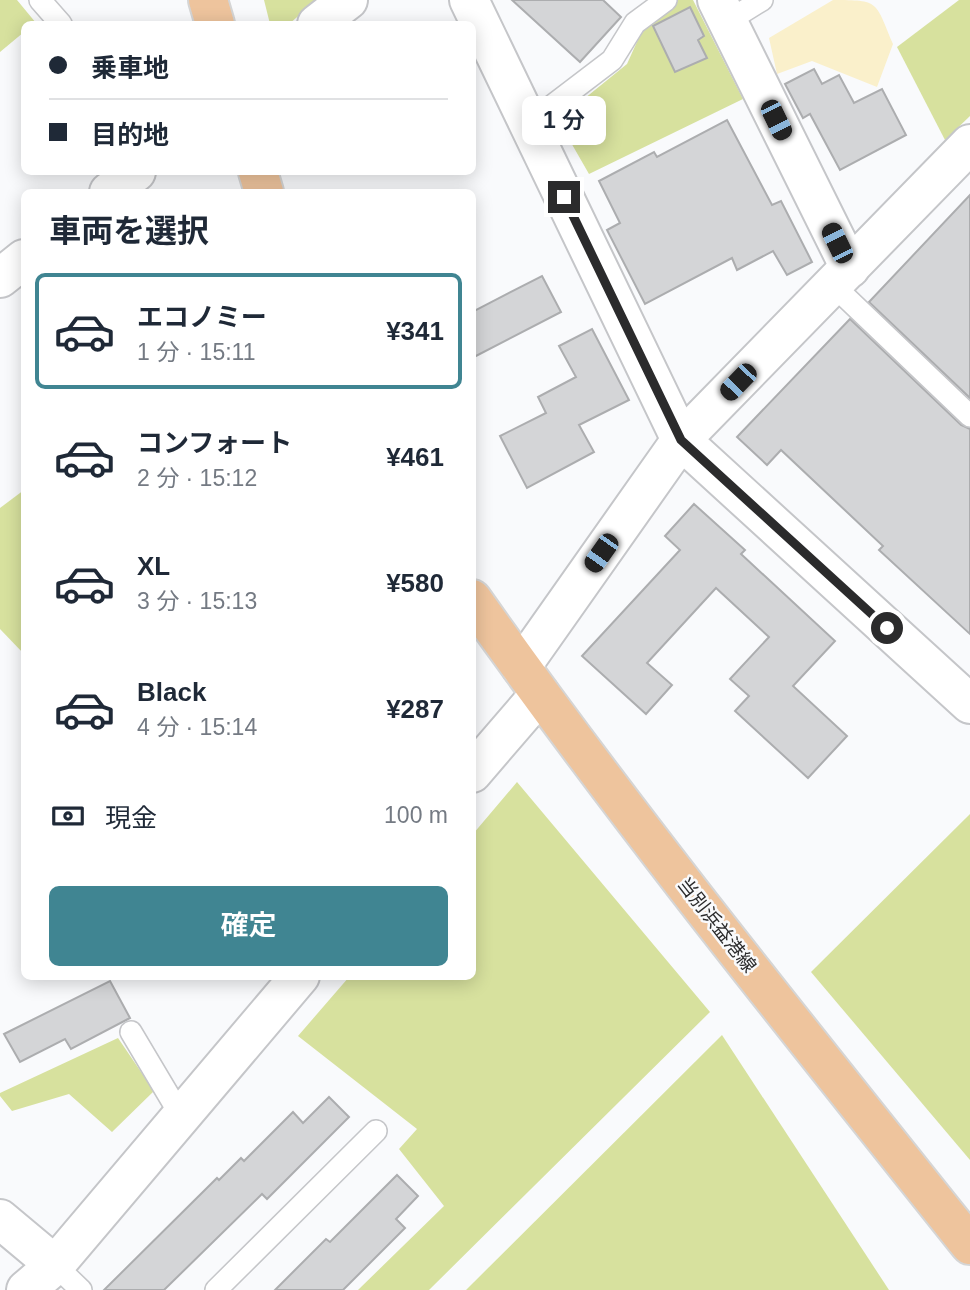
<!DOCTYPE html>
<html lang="ja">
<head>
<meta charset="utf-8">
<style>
  :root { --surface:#fff; --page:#f6f6f7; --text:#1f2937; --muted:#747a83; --line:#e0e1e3; --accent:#408592 }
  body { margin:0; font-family:Arial,"Noto Sans JP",sans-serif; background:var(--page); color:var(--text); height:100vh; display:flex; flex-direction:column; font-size:26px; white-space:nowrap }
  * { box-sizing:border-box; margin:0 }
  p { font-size:23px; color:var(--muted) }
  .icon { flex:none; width:38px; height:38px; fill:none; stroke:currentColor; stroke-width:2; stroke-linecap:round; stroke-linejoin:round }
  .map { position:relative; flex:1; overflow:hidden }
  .details { position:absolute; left:21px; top:189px; width:455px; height:791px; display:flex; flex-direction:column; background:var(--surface); border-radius:10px; box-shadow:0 4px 18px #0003 }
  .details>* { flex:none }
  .guide { position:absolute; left:21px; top:21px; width:455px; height:154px; border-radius:10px; box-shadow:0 4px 18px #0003; display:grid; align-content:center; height:154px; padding:0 28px; background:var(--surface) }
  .end { position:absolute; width:32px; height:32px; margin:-16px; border:9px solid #2b2b2c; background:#fff; box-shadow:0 0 0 4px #fff }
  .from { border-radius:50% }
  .bubble { position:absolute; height:49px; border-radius:10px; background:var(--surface); box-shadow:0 4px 18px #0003; font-size:23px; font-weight:600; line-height:49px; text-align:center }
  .car { position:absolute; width:21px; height:42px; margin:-21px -10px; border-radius:9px; box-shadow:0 0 5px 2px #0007; background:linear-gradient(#222 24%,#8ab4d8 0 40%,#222 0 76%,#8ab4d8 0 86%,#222 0) }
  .guide b { display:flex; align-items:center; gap:24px; height:66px; font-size:26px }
  .guide b+b { border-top:2px solid var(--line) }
  .guide i { width:18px; height:18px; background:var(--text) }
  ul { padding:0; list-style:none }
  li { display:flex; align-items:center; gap:21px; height:116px; margin:0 14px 10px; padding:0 14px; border:4px solid transparent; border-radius:10px }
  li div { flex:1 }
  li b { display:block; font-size:26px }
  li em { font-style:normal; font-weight:600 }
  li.selected { border-color:var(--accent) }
  li>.icon { width:63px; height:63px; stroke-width:1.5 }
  h2 { padding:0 28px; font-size:32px; line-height:84px }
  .pay { display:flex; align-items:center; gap:18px; height:77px; padding:0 28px; font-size:26px }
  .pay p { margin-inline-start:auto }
  .cta { display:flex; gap:14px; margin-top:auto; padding:14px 28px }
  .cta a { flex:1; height:80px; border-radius:10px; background:var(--accent); color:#fff; font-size:28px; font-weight:600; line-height:80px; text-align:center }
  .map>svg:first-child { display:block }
  .green { fill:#d7e19e }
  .sand { fill:#faf0cb }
  .building { fill:#d4d5d7; stroke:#acadaf; stroke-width:2 }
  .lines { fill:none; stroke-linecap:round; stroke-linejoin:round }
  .service-casing { stroke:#c5c6c9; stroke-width:24 }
  .minor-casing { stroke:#c5c6c9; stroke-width:42 }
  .primary-casing { stroke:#d5d5d5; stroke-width:42 }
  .service { stroke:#fff; stroke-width:21 }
  .minor { stroke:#fff; stroke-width:38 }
  .primary { stroke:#eec49d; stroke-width:38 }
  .route { stroke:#2b2b2c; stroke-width:9 }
  .labels { text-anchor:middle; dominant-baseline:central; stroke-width:5; stroke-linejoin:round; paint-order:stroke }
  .street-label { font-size:19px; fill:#2b2b2c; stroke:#f9fafc }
</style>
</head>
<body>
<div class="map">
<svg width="970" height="1290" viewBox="0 0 970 1290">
  <rect width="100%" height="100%" fill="#f9fafc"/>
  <g class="green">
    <path d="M0,0H17L36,23L24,24V32L0,52Z"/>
    <path d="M264,0H317L289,24H270Z"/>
    <path d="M677,0H693L743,99L589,174L558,120L627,64L645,24Z"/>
    <path d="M959,0H970V116L945,140L897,47Z"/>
    <path d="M24,490V654L0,629V508Z"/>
    <path d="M517,782L710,1012L429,1290H358L444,1206L399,1149L417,1129L298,1036L349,977L472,976L473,834Z"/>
    <path d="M970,814V1160L811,972Z"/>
    <path d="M722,1035L889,1290H466Z"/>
    <path d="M118,1038L154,1091L112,1132L69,1094L12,1111L0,1096V1093Z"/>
  </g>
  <path class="sand" d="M833,0C880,0 875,1 893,44L877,87L812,61L777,74L769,38Z"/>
  <g class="building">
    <path d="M512,0H603L621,17L580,62Z"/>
    <path d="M690,7L704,36L698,40L707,58L675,72L653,26Z"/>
    <path d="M814,69L822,84L839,75L854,103L882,89L906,135L840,170L810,114L803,118L785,84Z"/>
    <path d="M727,120L772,205L781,201L812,262L787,275L773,251L737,270L732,258L645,304L607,230L620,223L599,181L654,152L657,157Z"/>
    <path d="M970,195V398L869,302Z"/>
    <path d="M542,276L561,312L472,358V312Z"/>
    <path d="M850,319L961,425L970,429V634L879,550L883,546L781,450L767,465L737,437Z"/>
    <path d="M592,329L629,400L579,425L594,452L527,488L500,436L546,413L538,397L576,377L559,346Z"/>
    <path d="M694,504L745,550L741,554L835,641L793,686L847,736L808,778L735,711L749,696L730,679L769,637L716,588L647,663L672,685L646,714L582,656L680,550L665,536Z"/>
    <path d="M110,981L130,1018L71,1049L65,1039L20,1062L4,1034Z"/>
    <path d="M329,1097L349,1117L267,1199L262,1194L164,1290H104L217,1178L219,1180L241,1158L244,1161L293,1112L303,1123Z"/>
    <path d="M397,1175L418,1196L396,1219L405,1228L343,1290H275L326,1239L330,1242Z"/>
  </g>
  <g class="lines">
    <defs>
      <g id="service">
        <path d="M40,0L61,24"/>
        <path d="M728,21L762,0"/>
        <path d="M528,124L612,60L635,23L666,0"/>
        <path d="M833,285L970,416"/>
        <path d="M131,1032L181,1116"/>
        <path d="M55,1265L81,1290"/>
        <path d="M216,1290L376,1131"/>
      </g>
      <g id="minor">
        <path d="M469,0L681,440L970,704"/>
        <path d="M717,0L850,268"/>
        <path d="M317,24L348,0"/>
        <path d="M109,192L136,172"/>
        <path d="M0,278L24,259"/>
        <path d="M521,667L681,440L970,144"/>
        <path d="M472,773L540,694"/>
        <path d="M0,1219L55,1265"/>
        <path d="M26,1290L55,1265L300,976"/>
      </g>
      <g id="primary">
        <path d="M208,0L215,24"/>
        <path d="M258,172L264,192"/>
        <path d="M472,599C629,821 801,1033 970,1245"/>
      </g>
    </defs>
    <use href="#service" class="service-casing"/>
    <use href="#minor" class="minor-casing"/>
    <use href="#primary" class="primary-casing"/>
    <use href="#service" class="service"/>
    <use href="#minor" class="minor"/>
    <use href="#primary" class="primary"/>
  </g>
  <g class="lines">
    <path class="route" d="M564,197L681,440L887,628"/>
  </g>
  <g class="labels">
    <g class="street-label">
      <text transform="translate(717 925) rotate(52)">当別浜益港線</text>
    </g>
  </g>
</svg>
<i class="end from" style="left:887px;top:628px"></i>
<i class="end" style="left:564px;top:197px"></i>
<div class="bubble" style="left:522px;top:96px;width:84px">1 分</div>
<i class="car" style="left:776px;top:120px;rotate:154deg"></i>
<i class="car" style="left:837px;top:243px;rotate:334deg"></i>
<i class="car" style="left:738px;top:382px;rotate:224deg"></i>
<i class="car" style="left:601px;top:553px;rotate:215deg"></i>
<div class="guide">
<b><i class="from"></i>乗車地</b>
<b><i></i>目的地</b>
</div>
<section class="details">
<h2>車両を選択</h2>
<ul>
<li class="selected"><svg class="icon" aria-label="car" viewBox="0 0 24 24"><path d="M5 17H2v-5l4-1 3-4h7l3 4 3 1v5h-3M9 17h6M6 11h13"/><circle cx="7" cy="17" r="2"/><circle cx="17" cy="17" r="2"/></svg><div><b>エコノミー</b><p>1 分 · 15:11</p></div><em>¥341</em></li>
<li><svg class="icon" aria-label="car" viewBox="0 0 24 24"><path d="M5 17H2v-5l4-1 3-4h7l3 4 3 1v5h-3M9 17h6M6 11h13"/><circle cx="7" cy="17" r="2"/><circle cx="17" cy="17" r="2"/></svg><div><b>コンフォート</b><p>2 分 · 15:12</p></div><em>¥461</em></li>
<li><svg class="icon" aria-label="car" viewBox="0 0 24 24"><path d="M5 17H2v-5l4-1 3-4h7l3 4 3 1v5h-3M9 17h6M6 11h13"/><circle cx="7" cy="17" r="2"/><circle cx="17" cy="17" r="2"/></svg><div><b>XL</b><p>3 分 · 15:13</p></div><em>¥580</em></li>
<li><svg class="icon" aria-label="car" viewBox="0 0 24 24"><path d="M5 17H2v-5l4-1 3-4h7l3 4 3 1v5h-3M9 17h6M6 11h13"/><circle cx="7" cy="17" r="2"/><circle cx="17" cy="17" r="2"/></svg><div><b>Black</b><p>4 分 · 15:14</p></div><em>¥287</em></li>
</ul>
<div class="pay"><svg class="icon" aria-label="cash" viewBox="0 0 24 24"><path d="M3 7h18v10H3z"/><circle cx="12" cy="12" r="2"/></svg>現金<p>100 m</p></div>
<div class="cta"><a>確定</a></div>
</section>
</div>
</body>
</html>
